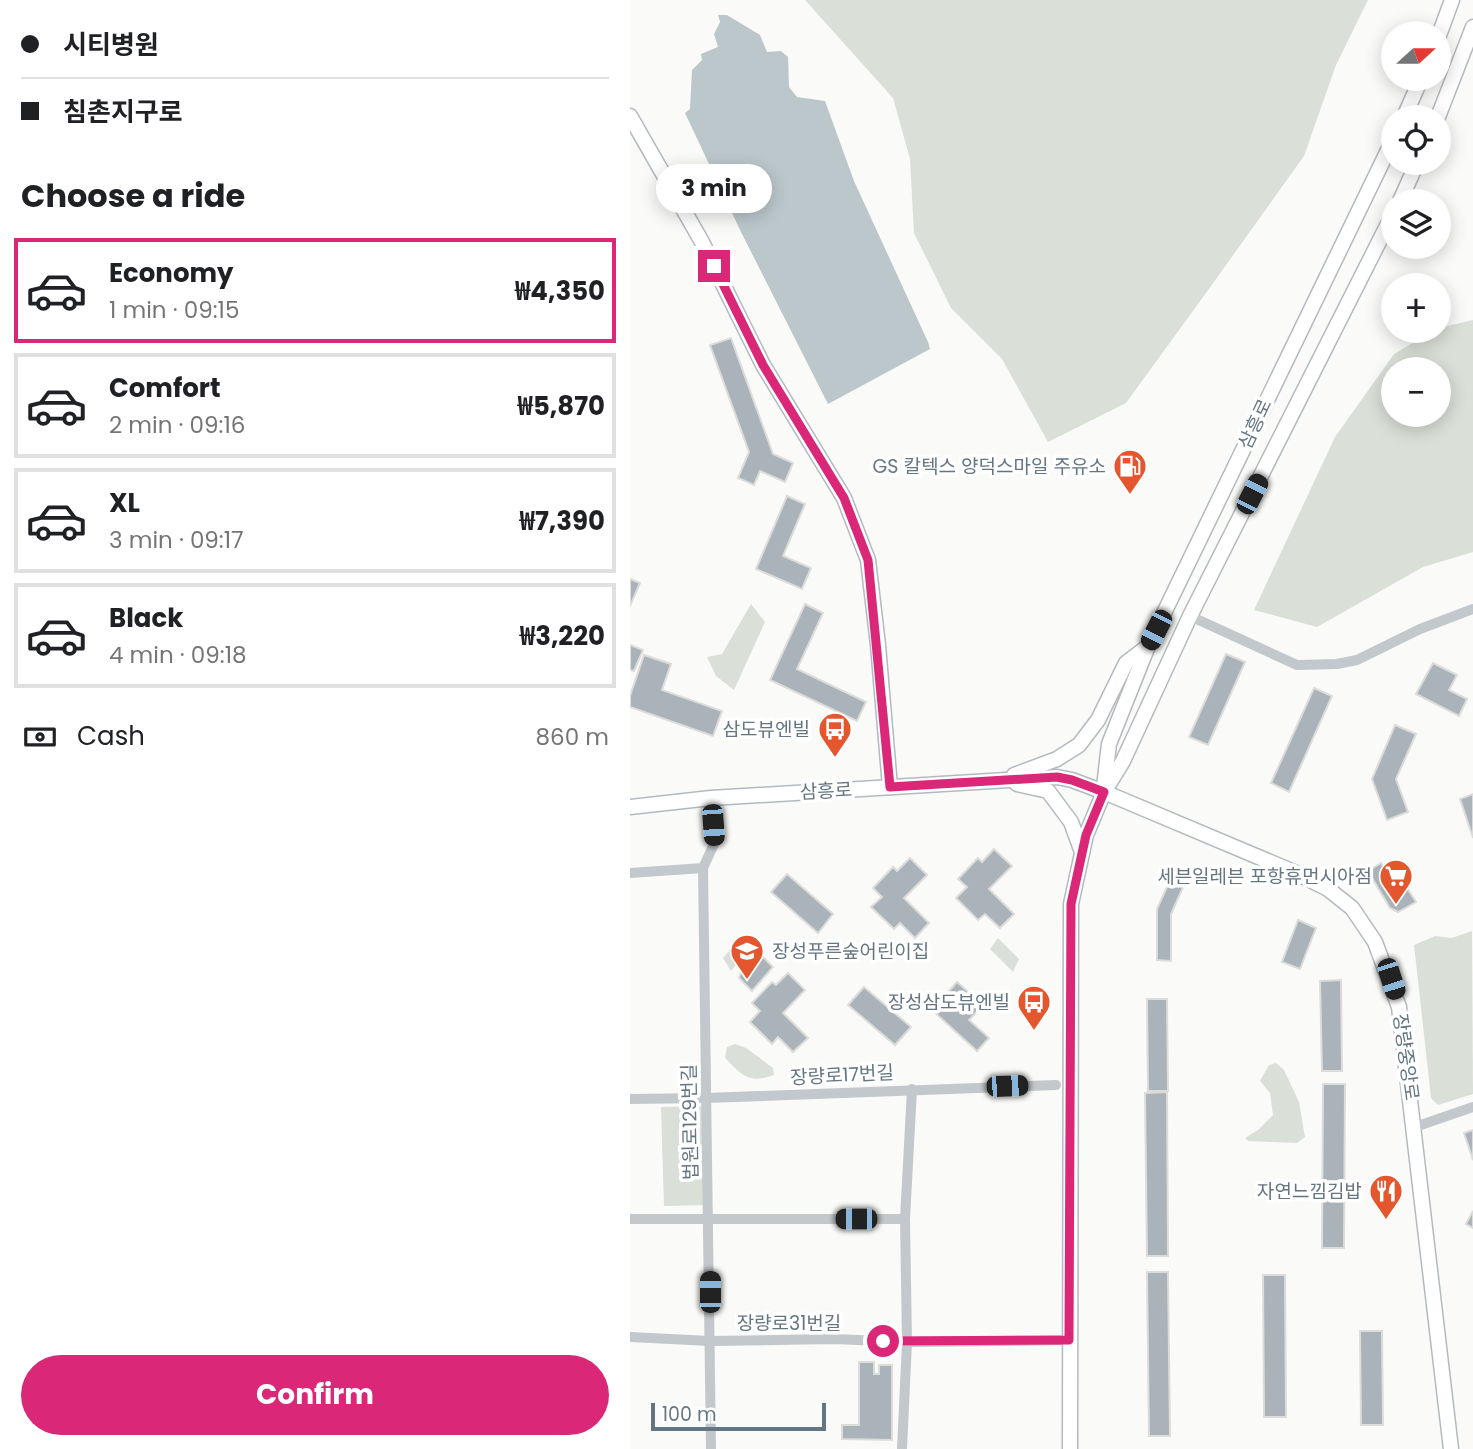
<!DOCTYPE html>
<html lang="en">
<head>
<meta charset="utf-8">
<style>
  :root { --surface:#fff; --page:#f2f2f2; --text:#202124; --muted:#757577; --line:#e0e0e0; --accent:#db2777 }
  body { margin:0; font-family:Poppins,"Noto Sans KR",sans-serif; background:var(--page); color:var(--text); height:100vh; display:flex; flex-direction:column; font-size:26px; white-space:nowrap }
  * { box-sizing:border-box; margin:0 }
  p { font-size:23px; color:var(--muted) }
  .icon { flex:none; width:38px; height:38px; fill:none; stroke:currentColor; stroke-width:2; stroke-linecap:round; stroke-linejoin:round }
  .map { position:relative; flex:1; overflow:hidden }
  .sheet { display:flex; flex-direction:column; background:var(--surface); width:630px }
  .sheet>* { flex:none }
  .hud { display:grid; align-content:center; height:154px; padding:0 21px; background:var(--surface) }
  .needle { width:46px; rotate:69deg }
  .fabs { position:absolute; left:751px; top:21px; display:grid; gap:14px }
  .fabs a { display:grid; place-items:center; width:70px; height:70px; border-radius:50%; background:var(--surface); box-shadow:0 4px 18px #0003; font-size:35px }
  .scale { position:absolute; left:21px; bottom:18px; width:175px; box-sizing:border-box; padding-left:7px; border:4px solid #657683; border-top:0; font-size:19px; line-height:24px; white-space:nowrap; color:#657683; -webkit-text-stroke:5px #fff; paint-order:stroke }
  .end { position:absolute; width:32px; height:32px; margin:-16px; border:9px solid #db2777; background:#fff; box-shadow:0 0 0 4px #fff }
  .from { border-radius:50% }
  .bubble { position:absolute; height:49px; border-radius:24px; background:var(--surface); box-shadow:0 4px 18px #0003; font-size:23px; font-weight:700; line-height:49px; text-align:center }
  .car { position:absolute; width:21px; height:42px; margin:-21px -10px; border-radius:9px; box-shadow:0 0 5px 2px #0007; background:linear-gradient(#222 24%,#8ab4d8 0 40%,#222 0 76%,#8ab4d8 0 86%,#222 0) }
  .hud b { display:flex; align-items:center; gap:24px; height:66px; font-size:26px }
  .hud b+b { border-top:2px solid var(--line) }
  .hud i { width:18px; height:18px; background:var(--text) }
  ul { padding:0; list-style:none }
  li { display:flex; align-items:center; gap:21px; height:105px; margin:0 14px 10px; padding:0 7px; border:4px solid var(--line); border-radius:0px }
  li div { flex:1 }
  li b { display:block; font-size:26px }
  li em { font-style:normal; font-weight:700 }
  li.on { border-color:var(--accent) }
  li>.icon { width:63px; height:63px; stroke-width:1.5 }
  h2 { padding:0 21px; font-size:32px; line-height:84px }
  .pay { display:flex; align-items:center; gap:18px; height:77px; padding:0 21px; font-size:26px }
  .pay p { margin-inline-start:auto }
  .button { display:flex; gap:14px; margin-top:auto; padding:14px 21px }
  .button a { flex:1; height:80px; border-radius:42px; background:var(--accent); color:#fff; font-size:28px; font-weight:700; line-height:80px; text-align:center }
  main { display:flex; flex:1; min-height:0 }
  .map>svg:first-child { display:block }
  .green { fill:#dadfd7; fill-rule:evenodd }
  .water { fill:#bbc7cb }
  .building { fill:#aab3b9; stroke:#dcdcda; stroke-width:2 }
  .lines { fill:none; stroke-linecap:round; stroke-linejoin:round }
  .secondary-casing { stroke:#b3babf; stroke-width:17 }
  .street { stroke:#c3c8cc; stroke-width:10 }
  .secondary { stroke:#fff; stroke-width:14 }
  .route { stroke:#db2777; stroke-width:9 }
  .labels { text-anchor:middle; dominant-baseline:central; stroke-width:7; stroke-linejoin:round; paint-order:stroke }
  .street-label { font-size:19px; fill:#657683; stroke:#fff }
  .poi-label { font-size:19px; fill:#657683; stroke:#fff; text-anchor:end }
</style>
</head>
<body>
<main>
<section class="sheet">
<div class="hud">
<b><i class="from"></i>시티병원</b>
<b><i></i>침촌지구로</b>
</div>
<h2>Choose a ride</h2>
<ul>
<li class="on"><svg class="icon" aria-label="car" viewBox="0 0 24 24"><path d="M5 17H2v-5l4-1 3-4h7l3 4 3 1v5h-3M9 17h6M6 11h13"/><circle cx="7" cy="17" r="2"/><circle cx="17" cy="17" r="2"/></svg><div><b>Economy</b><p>1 min · 09:15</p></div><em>₩4,350</em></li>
<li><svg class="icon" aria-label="car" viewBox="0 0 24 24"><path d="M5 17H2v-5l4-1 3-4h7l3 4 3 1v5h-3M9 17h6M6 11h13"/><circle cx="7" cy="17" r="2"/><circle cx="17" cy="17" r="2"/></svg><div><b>Comfort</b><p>2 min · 09:16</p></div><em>₩5,870</em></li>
<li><svg class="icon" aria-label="car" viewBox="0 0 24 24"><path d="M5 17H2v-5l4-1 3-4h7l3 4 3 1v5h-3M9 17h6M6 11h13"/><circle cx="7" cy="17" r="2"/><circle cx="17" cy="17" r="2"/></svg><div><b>XL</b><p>3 min · 09:17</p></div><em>₩7,390</em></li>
<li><svg class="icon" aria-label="car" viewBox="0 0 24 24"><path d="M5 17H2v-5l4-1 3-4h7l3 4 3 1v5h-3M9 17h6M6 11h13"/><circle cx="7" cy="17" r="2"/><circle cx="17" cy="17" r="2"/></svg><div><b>Black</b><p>4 min · 09:18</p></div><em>₩3,220</em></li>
</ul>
<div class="pay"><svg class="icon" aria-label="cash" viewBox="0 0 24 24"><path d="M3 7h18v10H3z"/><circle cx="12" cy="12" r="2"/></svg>Cash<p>860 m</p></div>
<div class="button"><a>Confirm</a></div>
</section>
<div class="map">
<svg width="843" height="1449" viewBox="0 0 843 1449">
  <rect width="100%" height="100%" fill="#fafaf8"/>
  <g class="green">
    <path d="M175,0H738L706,65L674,156L576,293L496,403L418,442L372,359L321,308L284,233L280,159L263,98Z"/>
    <path d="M843,320V552L793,567L687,627L624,610L705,437L764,354L803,331H808L809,328ZM808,369V415H763V369Z"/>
    <path d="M121,604L135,622L104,690L86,676L77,657L92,654Z"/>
    <path d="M842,931L843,1094L808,1105L801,1098L784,945L805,936L822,938Z"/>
    <path d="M114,934L123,944L101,971L93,958Z"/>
    <path d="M368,938L389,959L383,972L360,949Z"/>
    <path d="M105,1044L116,1048L143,1068L144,1075C118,1084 113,1076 95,1058L97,1047Z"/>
    <path d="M646,1063L654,1070L669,1102L675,1137L667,1143L618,1141L615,1138L628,1130L643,1115L640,1093L630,1081L639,1065Z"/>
    <path d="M75,1106L78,1205L34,1206L31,1107Z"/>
  </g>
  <path class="water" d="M88,15H97L130,35L137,52L151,51L158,57L159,87L167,97L195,101L224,181L298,342L300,349L198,404L111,232L55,113L60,109L62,70L72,60L71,54L88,47L84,34L90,22Z"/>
  <g class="building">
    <path d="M101,338L143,454L163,463L155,482L130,471L124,485L108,478L119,452L80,345Z"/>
    <path d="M157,496L175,504L153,556L181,568L172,589L126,569Z"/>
    <path d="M0,579L10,583L0,606Z"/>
    <path d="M175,604L193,613L167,669L236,702L227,721L140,680Z"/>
    <path d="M0,645L13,650L4,671L0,670Z"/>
    <path d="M596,654L615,662L578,745L559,737Z"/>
    <path d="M14,655L41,664L32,690L92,711L83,736L0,707V696Z"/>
    <path d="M803,663L827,675L819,690L837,699L829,716L786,694Z"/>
    <path d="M684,688L702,696L659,792L641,783Z"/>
    <path d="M765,725L786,734L766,779L778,812L757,820L742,779Z"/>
    <path d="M843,794V838L830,799Z"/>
    <path d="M364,849L382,866L359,889L384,914L370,928L355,914L348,920L326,898L337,887L328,879L348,858L352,862Z"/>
    <path d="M280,858L297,875L274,898L299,923L285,938L270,923L264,929L241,907L252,897L243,888L263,867L267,871Z"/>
    <path d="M751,863L770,892L777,888L786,902L768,912L760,908L738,871Z"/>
    <path d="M546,867L559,874L541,914V961L527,960V909Z"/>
    <path d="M157,874L203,914L188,933L141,892Z"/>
    <path d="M668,920L686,928L670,969L652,962Z"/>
    <path d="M132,956L143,967L122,991L109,978L111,972Z"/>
    <path d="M158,973L175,990L153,1013L178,1038L163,1052L148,1037L142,1044L120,1022L130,1011L122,1003L142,982L146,985Z"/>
    <path d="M711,980L712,1071H692L690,981Z"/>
    <path d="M327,982L353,1005L339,1020L359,1038L347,1051L302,1010Z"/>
    <path d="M234,987L281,1027L265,1045L218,1005Z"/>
    <path d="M517,999H537L538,1091H518Z"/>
    <path d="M693,1084H715L714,1248H692Z"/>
    <path d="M537,1092L538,1256H517L515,1093Z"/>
    <path d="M843,1130V1160L834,1133Z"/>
    <path d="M843,1211V1228L836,1224Z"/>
    <path d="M517,1272H538L540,1436H519Z"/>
    <path d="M633,1275H655L656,1417H634Z"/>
    <path d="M730,1331H752L753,1425H731Z"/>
    <path d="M229,1362H244V1374H249V1365H262V1440L212,1439V1425H229Z"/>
  </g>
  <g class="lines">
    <defs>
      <g id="secondary">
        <path d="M808,38L822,0"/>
        <path d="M0,116L72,242L133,365L214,498L238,560L248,645L260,787"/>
        <path d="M774,117L791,79"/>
        <path d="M808,117L843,27"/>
        <path d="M770,201L787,163"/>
        <path d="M384,775L427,759L449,745L468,720L496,663L517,647"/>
        <path d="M387,784L418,791L441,822L452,852"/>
        <path d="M474,787L479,744L518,646L763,140"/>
        <path d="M0,807L81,798L427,777L442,780L474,792L664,872L698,889L722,908L745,942L769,1007L821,1449"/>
        <path d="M440,1449L441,904L456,835L474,792L493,761L560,616L763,214"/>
      </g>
    </defs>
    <use href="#secondary" class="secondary-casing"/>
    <g class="street">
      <path d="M560,616L667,665L707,664L727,660L790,629L843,609"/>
      <path d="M81,798L84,844L73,868L81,1449"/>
      <path d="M0,873L73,868"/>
      <path d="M0,1099L77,1098L426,1085"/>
      <path d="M785,1127L843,1107"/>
      <path d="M0,1219H275"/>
      <path d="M0,1337L80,1341L204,1339L277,1342L439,1340"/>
      <path d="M272,1449L277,1342L275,1219L282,1089"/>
    </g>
    <use href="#secondary" class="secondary"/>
  </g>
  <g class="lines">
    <path class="route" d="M84,266L133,365L214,498L238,560L260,787L427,777L442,780L474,792L456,835L441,904L439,1340L253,1341"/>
  </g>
  <defs>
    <symbol id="fuel-pin" viewBox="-11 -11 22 30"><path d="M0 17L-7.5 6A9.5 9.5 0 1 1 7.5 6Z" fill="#e4572e" stroke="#fff"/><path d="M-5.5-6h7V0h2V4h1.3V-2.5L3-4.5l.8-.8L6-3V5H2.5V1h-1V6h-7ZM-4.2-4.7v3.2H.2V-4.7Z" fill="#fff"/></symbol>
    <symbol id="bus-pin" viewBox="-11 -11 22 30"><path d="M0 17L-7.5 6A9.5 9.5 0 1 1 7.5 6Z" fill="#e4572e" stroke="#fff"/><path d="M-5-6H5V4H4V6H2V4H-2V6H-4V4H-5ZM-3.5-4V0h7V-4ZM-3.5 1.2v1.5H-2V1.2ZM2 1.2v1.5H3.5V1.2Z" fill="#fff"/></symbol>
    <symbol id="supermarket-pin" viewBox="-11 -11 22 30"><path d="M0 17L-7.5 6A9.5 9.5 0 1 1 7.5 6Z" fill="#e4572e" stroke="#fff"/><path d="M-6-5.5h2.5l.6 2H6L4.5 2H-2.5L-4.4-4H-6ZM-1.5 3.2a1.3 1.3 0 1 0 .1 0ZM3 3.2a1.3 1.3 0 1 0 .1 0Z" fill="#fff"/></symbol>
    <symbol id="school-pin" viewBox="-11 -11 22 30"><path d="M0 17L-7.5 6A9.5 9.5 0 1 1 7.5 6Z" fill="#e4572e" stroke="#fff"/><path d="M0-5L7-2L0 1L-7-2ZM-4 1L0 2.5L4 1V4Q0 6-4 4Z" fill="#fff"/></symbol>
    <symbol id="restaurant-pin" viewBox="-11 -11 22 30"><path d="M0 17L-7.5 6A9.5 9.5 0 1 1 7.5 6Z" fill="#e4572e" stroke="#fff"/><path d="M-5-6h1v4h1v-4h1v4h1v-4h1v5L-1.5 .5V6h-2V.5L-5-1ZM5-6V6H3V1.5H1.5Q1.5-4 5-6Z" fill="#fff"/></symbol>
  </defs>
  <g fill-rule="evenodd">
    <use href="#fuel-pin" x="481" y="447" width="38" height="52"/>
    <use href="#bus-pin" x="186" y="710" width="38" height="52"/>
    <use href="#supermarket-pin" x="747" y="857" width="38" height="52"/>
    <use href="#school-pin" x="98" y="932" width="38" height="52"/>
    <use href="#bus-pin" x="385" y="983" width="38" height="52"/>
    <use href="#restaurant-pin" x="737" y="1172" width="38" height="52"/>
  </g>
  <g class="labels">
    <g class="street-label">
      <text transform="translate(625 424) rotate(-65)">삼흥로</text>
      <text transform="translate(196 791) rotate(-3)">삼흥로</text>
      <text transform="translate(776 1057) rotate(82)">장량중앙로</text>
      <text transform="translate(212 1075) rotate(-3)">장량로17번길</text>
      <text transform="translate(60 1122) rotate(-91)">법원로129번길</text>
      <text x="159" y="1323">장량로31번길</text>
    </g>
    <g class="poi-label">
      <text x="476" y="466">GS 칼텍스 양덕스마일 주유소</text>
      <text x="180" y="729">삼도뷰엔빌</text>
      <text x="742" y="876">세븐일레븐 포항휴먼시아점</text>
      <text x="142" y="951" text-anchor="start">장성푸른숲어린이집</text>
      <text x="380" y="1002">장성삼도뷰엔빌</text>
      <text x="732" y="1191">자연느낌김밥</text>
    </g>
  </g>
</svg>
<div class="fabs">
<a><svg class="needle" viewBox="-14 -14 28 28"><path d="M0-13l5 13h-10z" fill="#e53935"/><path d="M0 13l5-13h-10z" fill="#757577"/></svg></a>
<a><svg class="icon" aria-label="locate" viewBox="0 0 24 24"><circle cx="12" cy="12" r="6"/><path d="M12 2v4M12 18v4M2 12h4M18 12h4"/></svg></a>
<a><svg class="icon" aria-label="layers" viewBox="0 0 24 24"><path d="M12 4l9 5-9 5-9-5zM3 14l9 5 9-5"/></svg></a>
<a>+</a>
<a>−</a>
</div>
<div class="scale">100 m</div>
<i class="end from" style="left:253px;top:1341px"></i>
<i class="end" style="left:84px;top:266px"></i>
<div class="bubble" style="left:26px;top:164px;width:116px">3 min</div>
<i class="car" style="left:622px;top:494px;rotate:27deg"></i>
<i class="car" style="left:526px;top:630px;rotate:207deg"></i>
<i class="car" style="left:83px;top:825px;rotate:176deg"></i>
<i class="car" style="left:761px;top:979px;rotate:162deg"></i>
<i class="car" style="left:377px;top:1086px;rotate:88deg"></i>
<i class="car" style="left:226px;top:1219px;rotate:270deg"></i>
<i class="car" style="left:80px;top:1292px;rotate:0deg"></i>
</div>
</main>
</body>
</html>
